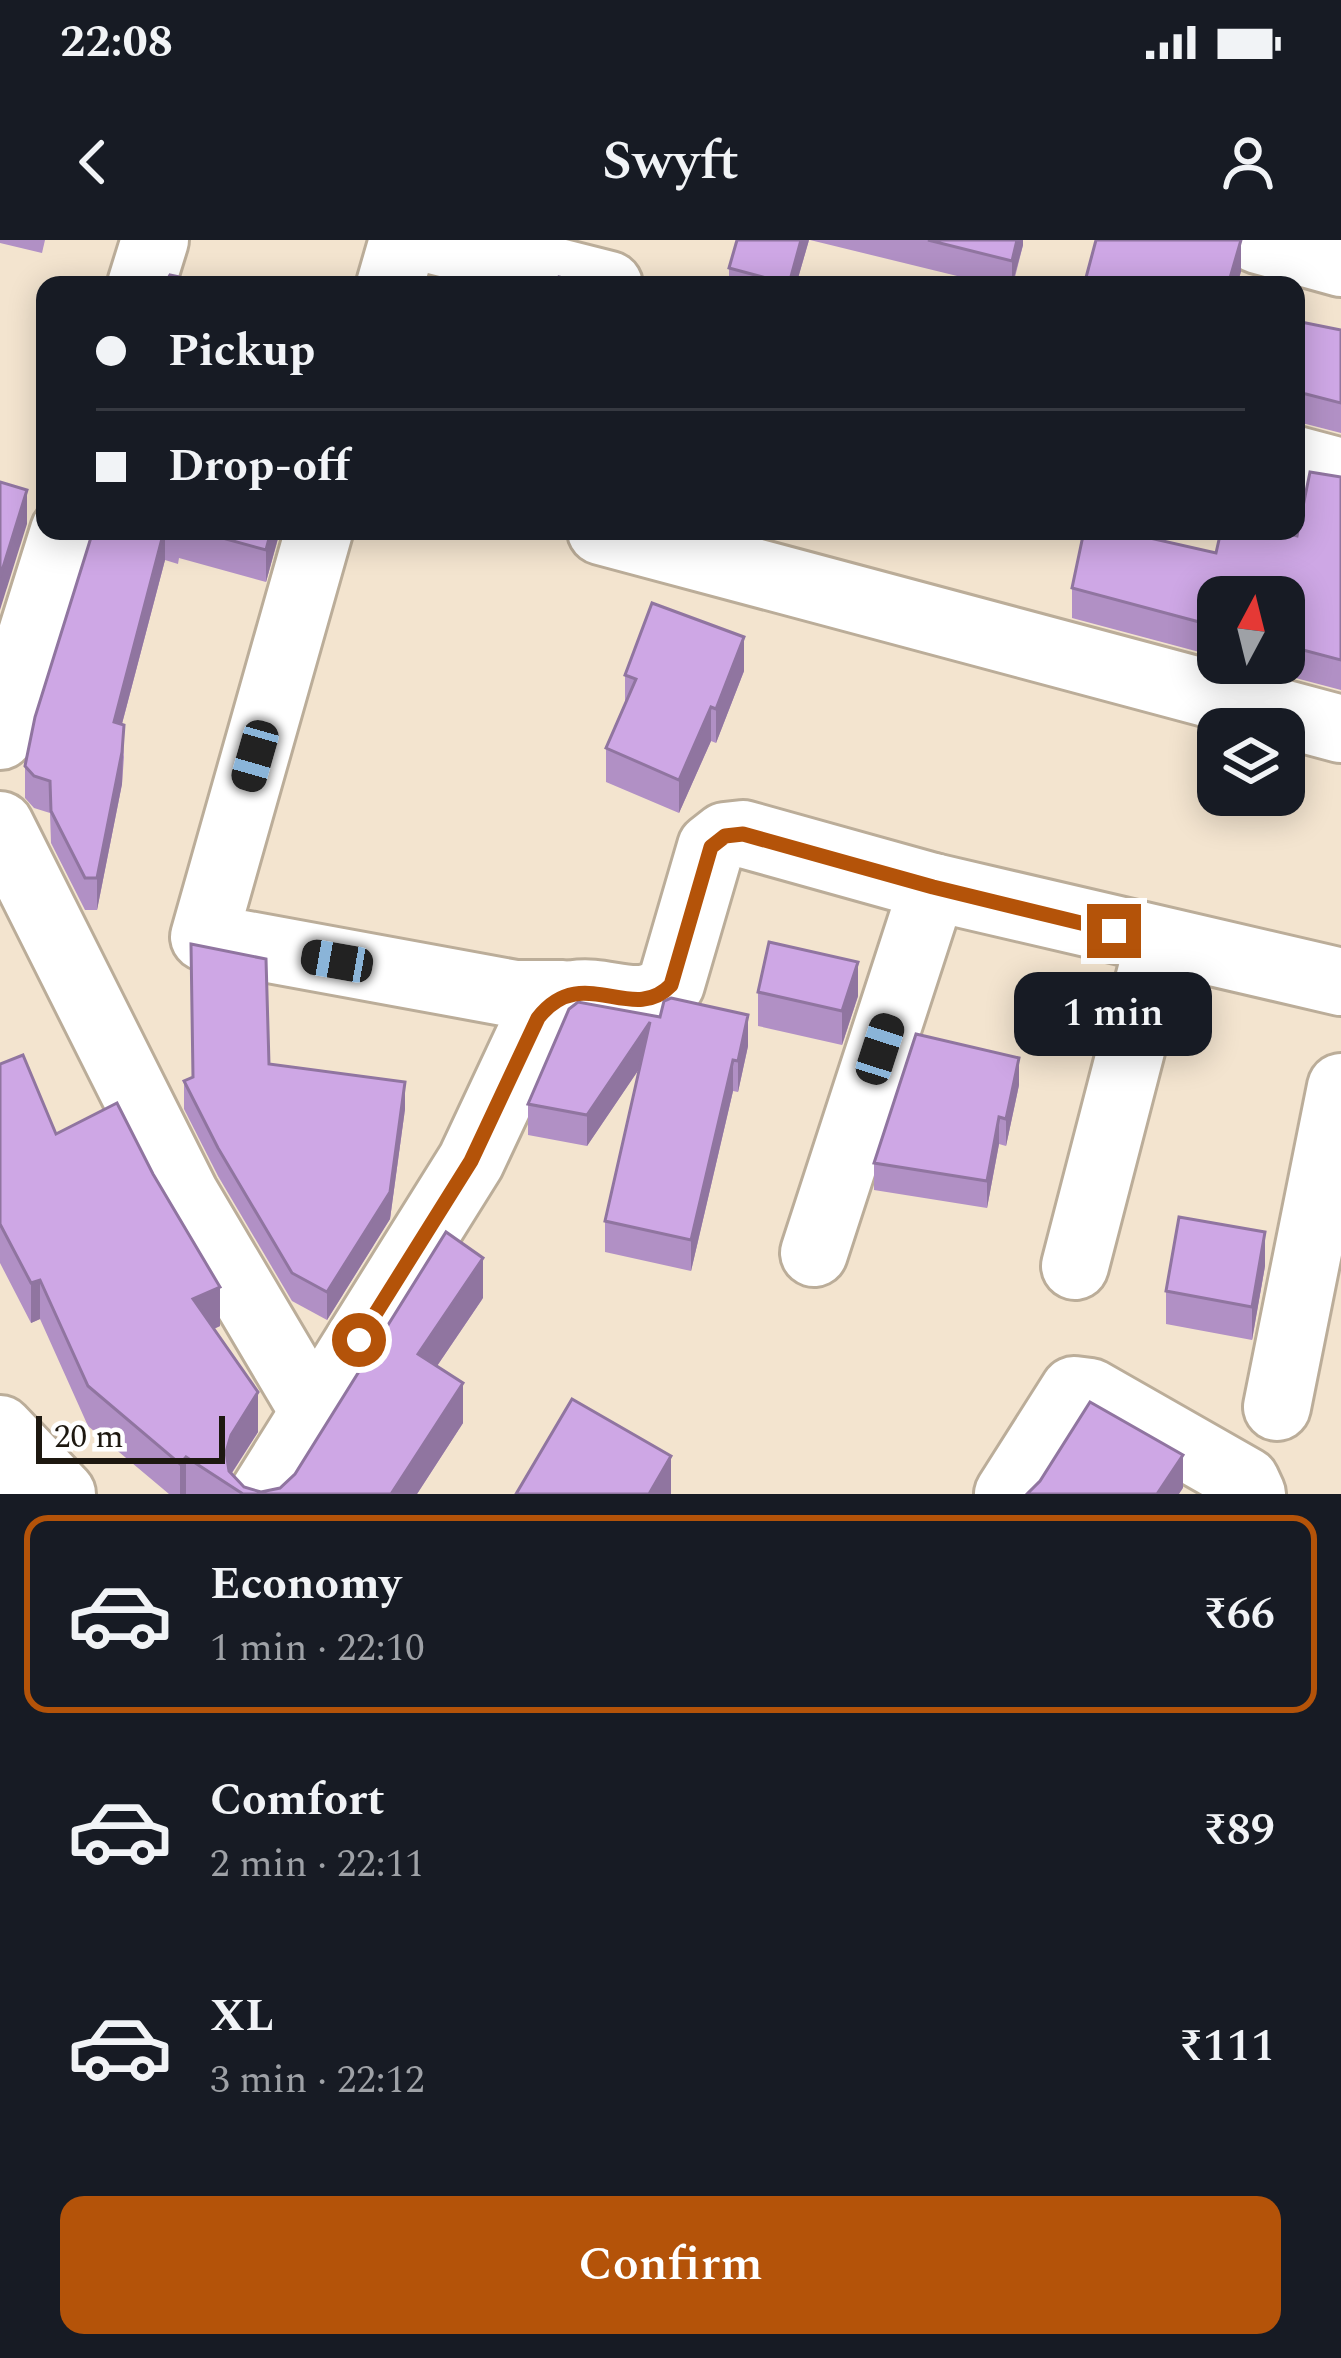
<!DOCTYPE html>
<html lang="en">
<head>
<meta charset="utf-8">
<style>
  :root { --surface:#171b24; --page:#20242c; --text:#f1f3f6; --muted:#9ea1a6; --line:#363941; --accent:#b45309 }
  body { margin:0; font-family:Spectral,serif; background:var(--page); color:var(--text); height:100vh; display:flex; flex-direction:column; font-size:45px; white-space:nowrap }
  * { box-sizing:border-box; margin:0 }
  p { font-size:39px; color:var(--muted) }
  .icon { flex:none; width:66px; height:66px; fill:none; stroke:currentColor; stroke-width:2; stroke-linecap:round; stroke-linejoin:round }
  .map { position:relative; height:1254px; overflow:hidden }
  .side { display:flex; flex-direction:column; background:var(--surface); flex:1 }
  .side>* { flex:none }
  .hud { position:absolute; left:36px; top:36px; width:1269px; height:264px; border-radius:24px; box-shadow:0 6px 30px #0003; display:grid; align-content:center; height:264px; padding:0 60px; background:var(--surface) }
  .needle { width:78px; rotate:7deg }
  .buttons { position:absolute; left:1197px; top:336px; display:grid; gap:24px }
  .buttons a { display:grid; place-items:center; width:108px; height:108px; border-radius:24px; background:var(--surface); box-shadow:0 6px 30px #0003; font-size:60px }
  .scale { position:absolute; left:36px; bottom:30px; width:189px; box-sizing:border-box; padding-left:12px; border:6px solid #1d1810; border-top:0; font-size:33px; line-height:42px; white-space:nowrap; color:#1d1810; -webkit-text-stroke:9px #fff; paint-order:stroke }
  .end { position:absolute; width:54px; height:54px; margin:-27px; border:15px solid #b45309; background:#fff; box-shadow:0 0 0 6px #fff }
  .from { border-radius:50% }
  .bubble { position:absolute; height:84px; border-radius:24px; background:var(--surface); box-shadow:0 6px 30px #0003; font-size:39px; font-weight:600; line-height:84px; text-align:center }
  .car { position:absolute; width:36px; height:72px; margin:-36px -18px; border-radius:15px; box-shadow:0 0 9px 3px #0007; background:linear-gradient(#222 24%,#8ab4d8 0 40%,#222 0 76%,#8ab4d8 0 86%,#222 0) }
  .hud b { display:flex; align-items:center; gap:42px; height:114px; font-size:45px }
  .hud b+b { border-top:3px solid var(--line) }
  .hud i { width:30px; height:30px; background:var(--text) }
  ul { padding:21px 0 0; list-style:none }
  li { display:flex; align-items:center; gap:36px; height:198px; margin:0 24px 18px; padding:0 36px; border:6px solid transparent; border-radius:24px }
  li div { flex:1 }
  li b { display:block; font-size:45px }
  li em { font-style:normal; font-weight:600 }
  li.selected { border-color:var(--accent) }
  li>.icon { width:108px; height:108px; stroke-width:1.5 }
  .cta { display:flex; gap:24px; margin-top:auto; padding:24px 60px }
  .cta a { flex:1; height:138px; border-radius:24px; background:var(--accent); color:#fff; font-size:48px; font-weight:600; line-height:138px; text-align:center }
  .status { display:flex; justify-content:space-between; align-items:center; height:84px; padding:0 60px; background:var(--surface); direction:ltr }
  .status svg { height:33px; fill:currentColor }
  header { display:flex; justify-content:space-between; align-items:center; height:156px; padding:0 60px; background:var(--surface); font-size:54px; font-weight:600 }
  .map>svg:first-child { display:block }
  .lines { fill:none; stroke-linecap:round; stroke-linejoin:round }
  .minor-casing { stroke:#bbad99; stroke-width:72 }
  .major-casing { stroke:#bbad99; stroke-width:72 }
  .minor { stroke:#fff; stroke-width:66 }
  .major { stroke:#fff; stroke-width:66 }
  .wall { fill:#b190c5 }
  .shaded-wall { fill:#9075a0 }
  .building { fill:#cea7e5; stroke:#9075a0; stroke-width:3 }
  .route { stroke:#b45309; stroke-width:15 }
</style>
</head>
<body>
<div class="status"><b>22:08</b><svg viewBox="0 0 49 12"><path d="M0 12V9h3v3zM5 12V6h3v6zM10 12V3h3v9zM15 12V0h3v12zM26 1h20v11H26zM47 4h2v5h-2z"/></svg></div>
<header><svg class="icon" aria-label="back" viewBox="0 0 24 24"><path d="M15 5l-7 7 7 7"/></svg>Swyft<svg class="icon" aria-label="person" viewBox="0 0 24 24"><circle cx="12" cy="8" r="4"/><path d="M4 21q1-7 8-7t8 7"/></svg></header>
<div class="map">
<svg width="1341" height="1254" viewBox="0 0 1341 1254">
  <rect width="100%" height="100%" fill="#f3e4cf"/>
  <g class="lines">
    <defs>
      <g id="minor">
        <path d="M432,0L609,45"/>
        <path d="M1258,0L1341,23"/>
        <path d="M141,45L155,0"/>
        <path d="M390,45L403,0"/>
        <path d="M1296,220L1341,232"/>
        <path d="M319,291L204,697L515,754H563"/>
        <path d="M601,291L1341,489"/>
        <path d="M0,496L64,291"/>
        <path d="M0,585L185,954L314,1172"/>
        <path d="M814,1013L933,647"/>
        <path d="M1075,1026L1159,702"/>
        <path d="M1277,1167L1341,847"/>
        <path d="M0,1248L13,1206"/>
        <path d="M263,1254L471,921L538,778C582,721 632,786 671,744L711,607L725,596L743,594L933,647L1341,742"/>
        <path d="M1008,1254L1074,1150L1090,1152L1246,1241L1252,1254"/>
      </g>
      <path id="major" d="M0,1189L62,1254"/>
    </defs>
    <use href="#minor" class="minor-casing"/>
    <use href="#major" class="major-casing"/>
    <use href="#minor" class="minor"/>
    <use href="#major" class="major"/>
  </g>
  <g class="wall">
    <path d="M0,0H45L42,13L0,3Z"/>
    <path d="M737,0H809L796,45H729V28Z"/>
    <path d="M810,0H1023V5L1013,45H994Z"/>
    <path d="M1296,81L1341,90V193L1306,184H1296Z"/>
    <path d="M1341,237V450L1239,423H1284V357H1218V417L1072,378V348L1297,296Z"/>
    <path d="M93,291H280L266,342L179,318L178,324L165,320L122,484L124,517L122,544L97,670H85L51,603L50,573L34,568L25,558V526Z"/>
    <path d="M744,431L716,503L711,501L679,573L606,542V508L625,464V435Z"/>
    <path d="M758,752L858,756L842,805L758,786Z"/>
    <path d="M660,777L748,806L738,852L733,851L691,1031L605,1012V981L639,829L587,906L528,895V864Z"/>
    <path d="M0,824L56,894L220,1086L214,1089L258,1192L232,1233L244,1247L261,1252L280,1248L483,1058L437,1126L463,1183L417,1254H169L88,1186L40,1079L31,1083L0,1023Z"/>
    <path d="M269,824L405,869L390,979L327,1080L292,1061L218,936L184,869V841Z"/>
    <path d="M1019,845L1006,906L999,904L987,968L874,950V923Z"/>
    <path d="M1265,1026L1252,1100L1166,1084V1051Z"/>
  </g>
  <g class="shaded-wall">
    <path d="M801,0H809L796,45H789Z"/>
    <path d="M1017,0H1023V5L1012,45V21Z"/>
    <path d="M1241,0V32L1237,45H1228Z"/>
    <path d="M27,250V284L0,370V337Z"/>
    <path d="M165,291V320L114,514V482Z"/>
    <path d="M271,291H280L266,342V310Z"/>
    <path d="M744,397V431L716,503V469Z"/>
    <path d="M711,467V501L679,573V540Z"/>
    <path d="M124,485L122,544L97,670V638Z"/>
    <path d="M858,722V756L842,805V771Z"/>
    <path d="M748,775V806L738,852V821Z"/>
    <path d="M650,782V813L587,906V875Z"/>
    <path d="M1019,818V845L1006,906V879Z"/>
    <path d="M733,820V851L691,1031V1000Z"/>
    <path d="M405,842V869L390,979L327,1080V1052Z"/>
    <path d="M999,877V904L987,968V941Z"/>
    <path d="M1265,992V1026L1252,1100V1067Z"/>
    <path d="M483,1018V1058L418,1154V1114Z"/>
    <path d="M40,1040V1079L31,1083V1043Z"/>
    <path d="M220,1047V1086L193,1098V1059Z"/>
    <path d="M463,1143V1183L417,1254H391Z"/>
    <path d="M258,1152V1192L231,1234L228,1244L226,1212L231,1195Z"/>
    <path d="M1183,1215V1248L1179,1254H1157Z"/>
    <path d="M671,1216V1254H649Z"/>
    <path d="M186,1217V1254H180V1224Z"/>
  </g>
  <g class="building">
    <path d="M737,0H801L789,44L729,28Z"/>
    <path d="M928,0H1017L1012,21Z"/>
    <path d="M1096,0H1241L1228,45H1084Z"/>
    <path d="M170,35L217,45H164Z"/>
    <path d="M559,37L593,45H557Z"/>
    <path d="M1296,81L1341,90V163L1306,154L1296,153Z"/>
    <path d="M1310,232L1341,237V420L1284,405V357H1218V387L1072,348L1084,291H1119L1216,313L1221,291H1278L1297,296Z"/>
    <path d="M0,242L27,250L0,337Z"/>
    <path d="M93,291H164L114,482L124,485L122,512L97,638H85L51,571L50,541L34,536L25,526L35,477Z"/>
    <path d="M197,291H271L266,310Z"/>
    <path d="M652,363L744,397L716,469L711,467L679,540L606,508L636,439L625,435Z"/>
    <path d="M769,702L858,722L842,771L758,752Z"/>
    <path d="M191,704L266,719L269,824L405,842L390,952L327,1052L292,1033L218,908L184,841L193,837Z"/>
    <path d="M671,758L748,775L738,821L733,820L691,1000L605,981L650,782L587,875L528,864L569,769L578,762L660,777L664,761Z"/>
    <path d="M916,794L1019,818L1006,879L999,877L987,941L874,923Z"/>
    <path d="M23,815L56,894L117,863L153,934L220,1047L193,1059L258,1152L231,1195L226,1212L229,1231L244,1247L261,1252L280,1248L295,1234L446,992L483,1018L418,1114L463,1143L391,1254H243L186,1217L180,1224L88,1146L40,1040L31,1043L0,984V824Z"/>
    <path d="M1179,977L1265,992L1252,1067L1166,1051Z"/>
    <path d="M572,1159L671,1216L649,1254H516Z"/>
    <path d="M1090,1162L1183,1215L1157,1254H1027L1040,1241Z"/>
  </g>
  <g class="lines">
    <path class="route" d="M359,1100L471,921L538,778C582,721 632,786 671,745L711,607L725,596L743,594L933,647L1114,691"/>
  </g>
</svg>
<div class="buttons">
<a><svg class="needle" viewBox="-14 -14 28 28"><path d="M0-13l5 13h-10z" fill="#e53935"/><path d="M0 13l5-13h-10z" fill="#9ea1a6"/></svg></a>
<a><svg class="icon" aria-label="layers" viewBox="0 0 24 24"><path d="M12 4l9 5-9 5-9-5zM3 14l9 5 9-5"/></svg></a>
</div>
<div class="scale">20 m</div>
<i class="end from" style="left:359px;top:1100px"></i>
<i class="end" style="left:1114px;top:691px"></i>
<div class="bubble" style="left:1014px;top:732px;width:198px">1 min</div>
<i class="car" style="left:255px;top:516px;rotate:196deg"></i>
<i class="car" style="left:337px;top:721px;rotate:280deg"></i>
<i class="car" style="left:880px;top:809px;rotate:18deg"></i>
<div class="hud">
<b><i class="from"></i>Pickup</b>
<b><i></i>Drop-off</b>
</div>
</div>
<section class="side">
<ul>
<li class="selected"><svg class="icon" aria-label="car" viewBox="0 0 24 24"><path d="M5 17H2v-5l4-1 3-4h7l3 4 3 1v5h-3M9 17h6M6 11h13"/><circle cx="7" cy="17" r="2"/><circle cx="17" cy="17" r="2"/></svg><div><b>Economy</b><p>1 min · 22:10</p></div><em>₹66</em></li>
<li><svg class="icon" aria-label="car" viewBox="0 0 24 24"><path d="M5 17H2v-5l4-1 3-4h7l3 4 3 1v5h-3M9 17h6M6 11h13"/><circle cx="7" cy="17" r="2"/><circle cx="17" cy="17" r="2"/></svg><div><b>Comfort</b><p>2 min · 22:11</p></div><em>₹89</em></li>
<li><svg class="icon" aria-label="car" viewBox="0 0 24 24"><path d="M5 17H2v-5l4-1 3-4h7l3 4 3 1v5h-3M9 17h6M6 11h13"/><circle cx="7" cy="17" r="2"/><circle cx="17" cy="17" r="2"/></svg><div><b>XL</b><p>3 min · 22:12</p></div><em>₹111</em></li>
</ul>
<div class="cta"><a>Confirm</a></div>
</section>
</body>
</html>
